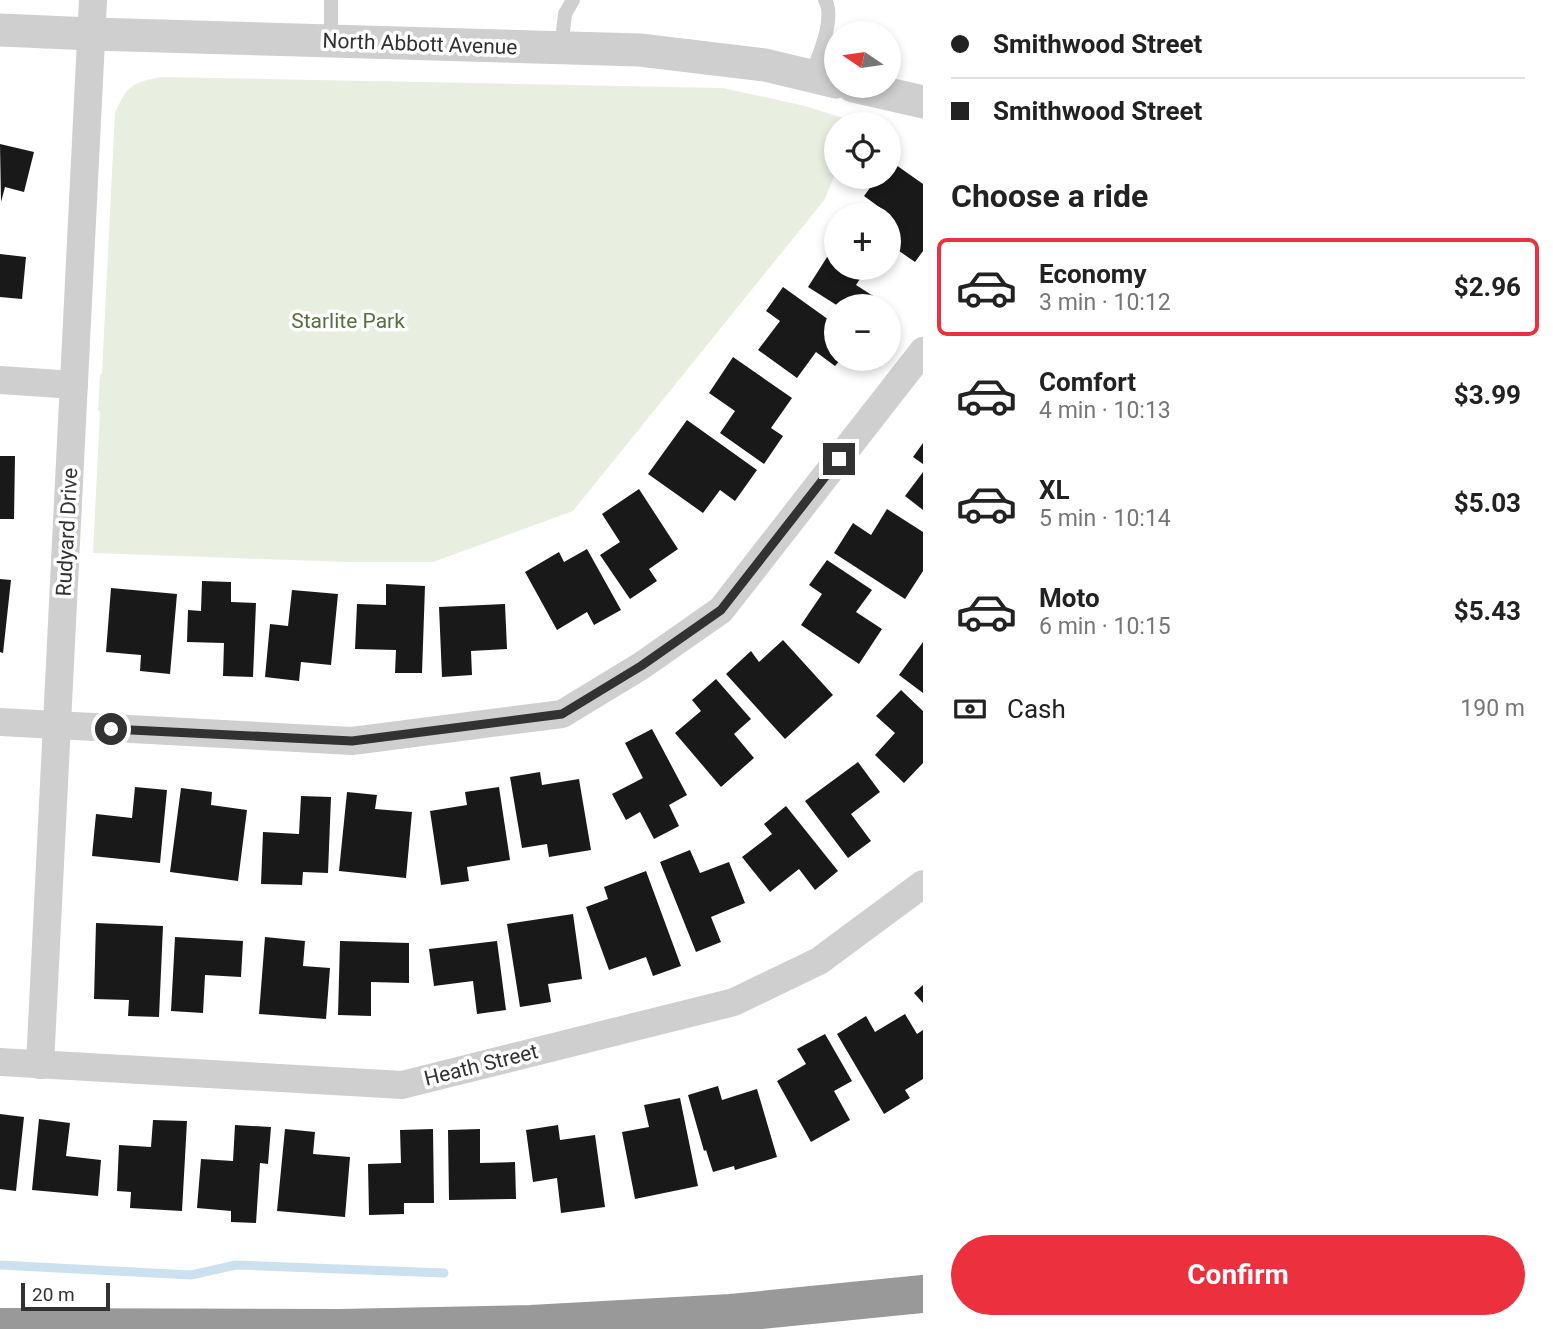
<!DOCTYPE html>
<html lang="en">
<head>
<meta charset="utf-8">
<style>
  :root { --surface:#fff; --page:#f6f6f6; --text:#222; --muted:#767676; --line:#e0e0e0; --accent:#ec303d }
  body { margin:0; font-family:Roboto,sans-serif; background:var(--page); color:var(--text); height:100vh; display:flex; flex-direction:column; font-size:26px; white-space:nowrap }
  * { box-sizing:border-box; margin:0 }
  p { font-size:23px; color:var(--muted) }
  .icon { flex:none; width:38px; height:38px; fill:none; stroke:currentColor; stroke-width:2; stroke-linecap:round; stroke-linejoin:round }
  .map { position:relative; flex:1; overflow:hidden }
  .details { display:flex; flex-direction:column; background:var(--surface); width:630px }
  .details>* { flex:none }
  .banner { display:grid; align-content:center; height:154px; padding:0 28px; background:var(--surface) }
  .needle { width:46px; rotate:283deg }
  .buttons { position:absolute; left:824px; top:21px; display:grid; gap:14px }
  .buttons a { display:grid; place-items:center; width:77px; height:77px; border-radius:50%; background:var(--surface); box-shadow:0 4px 10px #0003; font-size:35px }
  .scale { position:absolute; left:21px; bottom:18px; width:89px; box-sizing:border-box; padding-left:7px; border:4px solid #323232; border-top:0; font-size:19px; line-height:24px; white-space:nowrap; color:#323232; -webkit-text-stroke:5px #fff; paint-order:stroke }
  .end { position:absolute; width:32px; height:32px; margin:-16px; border:9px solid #323232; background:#fff; box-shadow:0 0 0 4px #fff }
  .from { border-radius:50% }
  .banner b { display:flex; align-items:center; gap:24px; height:66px; font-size:26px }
  .banner b+b { border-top:2px solid var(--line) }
  .banner i { width:18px; height:18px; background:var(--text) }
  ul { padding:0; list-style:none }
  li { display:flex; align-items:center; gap:21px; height:98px; margin:0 14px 10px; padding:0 14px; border:4px solid transparent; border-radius:10px }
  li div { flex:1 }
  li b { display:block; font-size:26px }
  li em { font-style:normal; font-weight:700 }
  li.selected { border-color:var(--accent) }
  li>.icon { width:63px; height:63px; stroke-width:1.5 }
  h2 { padding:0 28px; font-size:32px; line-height:84px }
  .pay { display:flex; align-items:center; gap:18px; height:77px; padding:0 28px; font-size:26px }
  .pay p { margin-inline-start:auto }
  .primary-button { display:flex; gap:14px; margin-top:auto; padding:14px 28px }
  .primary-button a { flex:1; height:80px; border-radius:42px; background:var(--accent); color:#fff; font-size:28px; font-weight:700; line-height:80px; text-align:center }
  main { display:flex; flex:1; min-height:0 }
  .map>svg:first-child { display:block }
  .green { fill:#e8efe0 }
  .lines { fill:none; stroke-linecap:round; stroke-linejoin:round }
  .stream { stroke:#cce1ef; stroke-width:9 }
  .building { fill:#191919 }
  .service { stroke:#cfcfcf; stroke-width:14 }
  .minor { stroke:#cfcfcf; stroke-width:28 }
  .tertiary { stroke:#cfcfcf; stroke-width:33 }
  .motorway { stroke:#999; stroke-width:38 }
  .route { stroke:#323232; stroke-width:9 }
  .labels { text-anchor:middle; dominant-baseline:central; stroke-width:7; stroke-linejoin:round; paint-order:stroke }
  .street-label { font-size:21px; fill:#323232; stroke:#fff }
  .park-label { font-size:21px; fill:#54703c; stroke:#fff }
</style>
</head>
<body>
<main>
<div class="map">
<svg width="923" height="1329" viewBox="0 0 923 1329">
  <rect width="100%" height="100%" fill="#fff"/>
  <path class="green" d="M162,77L723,88L805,106L856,122L855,124H836V171L825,199L573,511L433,562H349L93,553L100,412L98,410L100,375L102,373L115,113C127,85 133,82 162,77Z"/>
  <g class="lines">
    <path class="stream" d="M0,1265L191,1275L236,1265L444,1273"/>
  </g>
  <g class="building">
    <path d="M0,144L34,152L24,192L5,187L1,202Z"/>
    <path d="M889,160L923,184V251L915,262L889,244L890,215L864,196L878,177H889Z"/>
    <path d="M836,243V268H867L856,285L881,301L877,306H838L808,287Z"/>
    <path d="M0,254L26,257L22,299L0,297Z"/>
    <path d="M783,287L836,325V359H841L835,366L816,352L797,378L758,350L780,321L766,311Z"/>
    <path d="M733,357L792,398L771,428L783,436L764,464L720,433L735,411L709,393Z"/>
    <path d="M687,420L757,470L735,501L720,490L703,513L648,474Z"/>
    <path d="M923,443V464L913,457Z"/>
    <path d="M0,456H15L14,519H0Z"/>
    <path d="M923,472V510L905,496Z"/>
    <path d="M639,489L678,549L649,569L657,581L630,599L600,555L620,542L602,514Z"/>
    <path d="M887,509L923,532V571L905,599L834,553L853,523L871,535Z"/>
    <path d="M587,549L621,610L594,625L587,612L557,630L525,572L559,552L564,562Z"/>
    <path d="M827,560L872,590L856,612L882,629L859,664L801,625L822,594L809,585Z"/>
    <path d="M0,579L11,580L3,653L0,652Z"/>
    <path d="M202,581L231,582V602L256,603L253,677L223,676L224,643L187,642L188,610L201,611Z"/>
    <path d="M386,584L425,586L422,673H395L396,650L355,649L357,604L386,605Z"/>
    <path d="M111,588L177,594L170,674L140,671L141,655L106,652Z"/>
    <path d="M292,590L338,594L331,665L301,662L299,681L265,677L270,624L288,626Z"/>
    <path d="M505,604L507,649L471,651L472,675L442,677L439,607Z"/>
    <path d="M783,640L833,695L785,739L726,674L751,651L759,662Z"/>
    <path d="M923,642V693L899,675Z"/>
    <path d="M716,679L751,719L734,734L754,758L721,787L675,733L701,711L692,700Z"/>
    <path d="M901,690L923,711V763L904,783L875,755L895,733L876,716Z"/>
    <path d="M652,729L687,795L669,805L679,826L654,839L640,812L626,820L612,794L643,778L625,743Z"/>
    <path d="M858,762L880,792L851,814L871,841L848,858L805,801Z"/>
    <path d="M540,772L542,785L579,779L591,850L549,857L547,844L522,848L510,777Z"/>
    <path d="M135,787L167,790L160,863L92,856L96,814L132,818Z"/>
    <path d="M499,787L510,860L467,867L469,881L441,885L430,811L467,805L465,792Z"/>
    <path d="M181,788L212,792L211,805L247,810L238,881L170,872Z"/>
    <path d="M347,792L377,795L375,809L412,812L406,878L339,871Z"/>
    <path d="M301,796L331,797L328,873L303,872L302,885L261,884L263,832L299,834Z"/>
    <path d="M786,806L838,871L815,890L799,869L770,892L742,857L772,834L764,824Z"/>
    <path d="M690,850L700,873L729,862L745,903L711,917L721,942L696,952L660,862Z"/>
    <path d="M646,871L681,966L653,976L646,957L609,970L586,907L608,899L604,887Z"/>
    <path d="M573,914L582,979L548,984L551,1002L520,1007L507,924Z"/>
    <path d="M96,923L163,926L159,1017L128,1016L129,1000L94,999Z"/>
    <path d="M175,937L243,941L241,977L205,975L203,1013L171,1011Z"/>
    <path d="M265,937L305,941L303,966L330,968L326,1019L259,1014Z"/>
    <path d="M340,941L409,943V983L371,982V1016L338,1015Z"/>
    <path d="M497,941L506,1010L477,1014L473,981L434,986L429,949Z"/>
    <path d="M923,985V1003L914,993Z"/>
    <path d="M905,1014L917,1034L923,1030V1079L905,1090L910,1098L884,1114L837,1034L866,1016L875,1032Z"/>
    <path d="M825,1034L852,1081L834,1091L850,1120L811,1142L777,1081L806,1064L797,1049Z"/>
    <path d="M718,1086L722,1100L757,1089L777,1157L735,1170L734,1166L713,1172L706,1150L704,1151L688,1095Z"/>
    <path d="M680,1098L698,1186L635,1199L622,1132L649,1127L644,1105Z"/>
    <path d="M0,1114L24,1117L16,1191L0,1189Z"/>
    <path d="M39,1119L70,1123L66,1156L101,1160L98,1196L32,1190Z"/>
    <path d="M153,1120L187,1121L182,1211L130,1208L131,1192L117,1191L119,1145L151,1147Z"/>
    <path d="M235,1125L271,1127L268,1164L260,1163L256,1223L231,1222V1211L197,1208L201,1159L233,1161Z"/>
    <path d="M558,1125L560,1140L595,1135L605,1207L561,1213L557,1178L533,1182L526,1130Z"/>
    <path d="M285,1129L315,1132L313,1154L350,1157L345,1217L277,1211Z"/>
    <path d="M433,1129L434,1203H404V1214L369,1215L368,1164L401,1163L400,1130Z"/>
    <path d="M480,1129V1163L515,1162L516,1199L449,1200L448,1130Z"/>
  </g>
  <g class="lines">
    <g class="service">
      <path d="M331,41V0"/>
      <path d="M561,48L565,14L573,0"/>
      <path d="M811,76C818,57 836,19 825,0"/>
    </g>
    <g class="minor">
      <path d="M0,380L74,385"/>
      <path d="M0,722L352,741L562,714L641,666L721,610L923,351"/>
      <path d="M0,1062L402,1085L734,1002L819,961L923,884"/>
      <path d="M40,1065L93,0"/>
    </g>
    <g class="tertiary">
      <path d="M0,30L92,34L640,50L765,65L836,82"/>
      <path d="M853,86L923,102"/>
    </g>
    <path class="motorway" d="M0,1327L340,1328L531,1324L731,1313L923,1294"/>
  </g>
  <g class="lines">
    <path class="route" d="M111,729L352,741L562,714L641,666L721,610L839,459"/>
  </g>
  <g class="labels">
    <g class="street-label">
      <text transform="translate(420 44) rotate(2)">North Abbott Avenue</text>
      <text transform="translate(67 532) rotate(-87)">Rudyard Drive</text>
      <text transform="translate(481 1065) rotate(-14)">Heath Street</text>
    </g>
    <g class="park-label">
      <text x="348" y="321">Starlite Park</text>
    </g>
  </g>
</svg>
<div class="buttons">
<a><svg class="needle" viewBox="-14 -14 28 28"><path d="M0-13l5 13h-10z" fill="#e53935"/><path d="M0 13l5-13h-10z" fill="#767676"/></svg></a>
<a><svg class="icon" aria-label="locate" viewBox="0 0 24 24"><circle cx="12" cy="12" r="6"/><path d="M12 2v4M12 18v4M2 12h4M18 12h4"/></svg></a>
<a>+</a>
<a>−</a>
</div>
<div class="scale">20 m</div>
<i class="end from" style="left:111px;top:729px"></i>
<i class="end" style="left:839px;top:459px"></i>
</div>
<section class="details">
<div class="banner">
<b><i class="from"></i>Smithwood Street</b>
<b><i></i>Smithwood Street</b>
</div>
<h2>Choose a ride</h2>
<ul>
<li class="selected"><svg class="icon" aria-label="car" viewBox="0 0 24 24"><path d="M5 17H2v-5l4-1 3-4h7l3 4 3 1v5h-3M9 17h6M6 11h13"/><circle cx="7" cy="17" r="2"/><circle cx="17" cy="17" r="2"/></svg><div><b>Economy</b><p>3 min · 10:12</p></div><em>$2.96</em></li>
<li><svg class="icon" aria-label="car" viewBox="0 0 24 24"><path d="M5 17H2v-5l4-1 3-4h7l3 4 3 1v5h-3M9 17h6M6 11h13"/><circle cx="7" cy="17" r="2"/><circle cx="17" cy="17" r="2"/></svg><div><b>Comfort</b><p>4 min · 10:13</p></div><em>$3.99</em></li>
<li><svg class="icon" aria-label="car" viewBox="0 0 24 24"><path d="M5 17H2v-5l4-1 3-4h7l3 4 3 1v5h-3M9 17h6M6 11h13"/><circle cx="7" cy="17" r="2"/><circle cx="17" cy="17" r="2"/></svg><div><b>XL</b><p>5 min · 10:14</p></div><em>$5.03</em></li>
<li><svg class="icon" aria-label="car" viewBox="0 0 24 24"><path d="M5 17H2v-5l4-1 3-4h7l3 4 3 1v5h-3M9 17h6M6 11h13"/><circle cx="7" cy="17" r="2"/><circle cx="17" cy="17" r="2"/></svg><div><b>Moto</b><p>6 min · 10:15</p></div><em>$5.43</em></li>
</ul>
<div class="pay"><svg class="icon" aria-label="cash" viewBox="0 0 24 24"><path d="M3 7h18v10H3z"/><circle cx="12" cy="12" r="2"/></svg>Cash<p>190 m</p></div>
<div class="primary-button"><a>Confirm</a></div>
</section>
</main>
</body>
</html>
